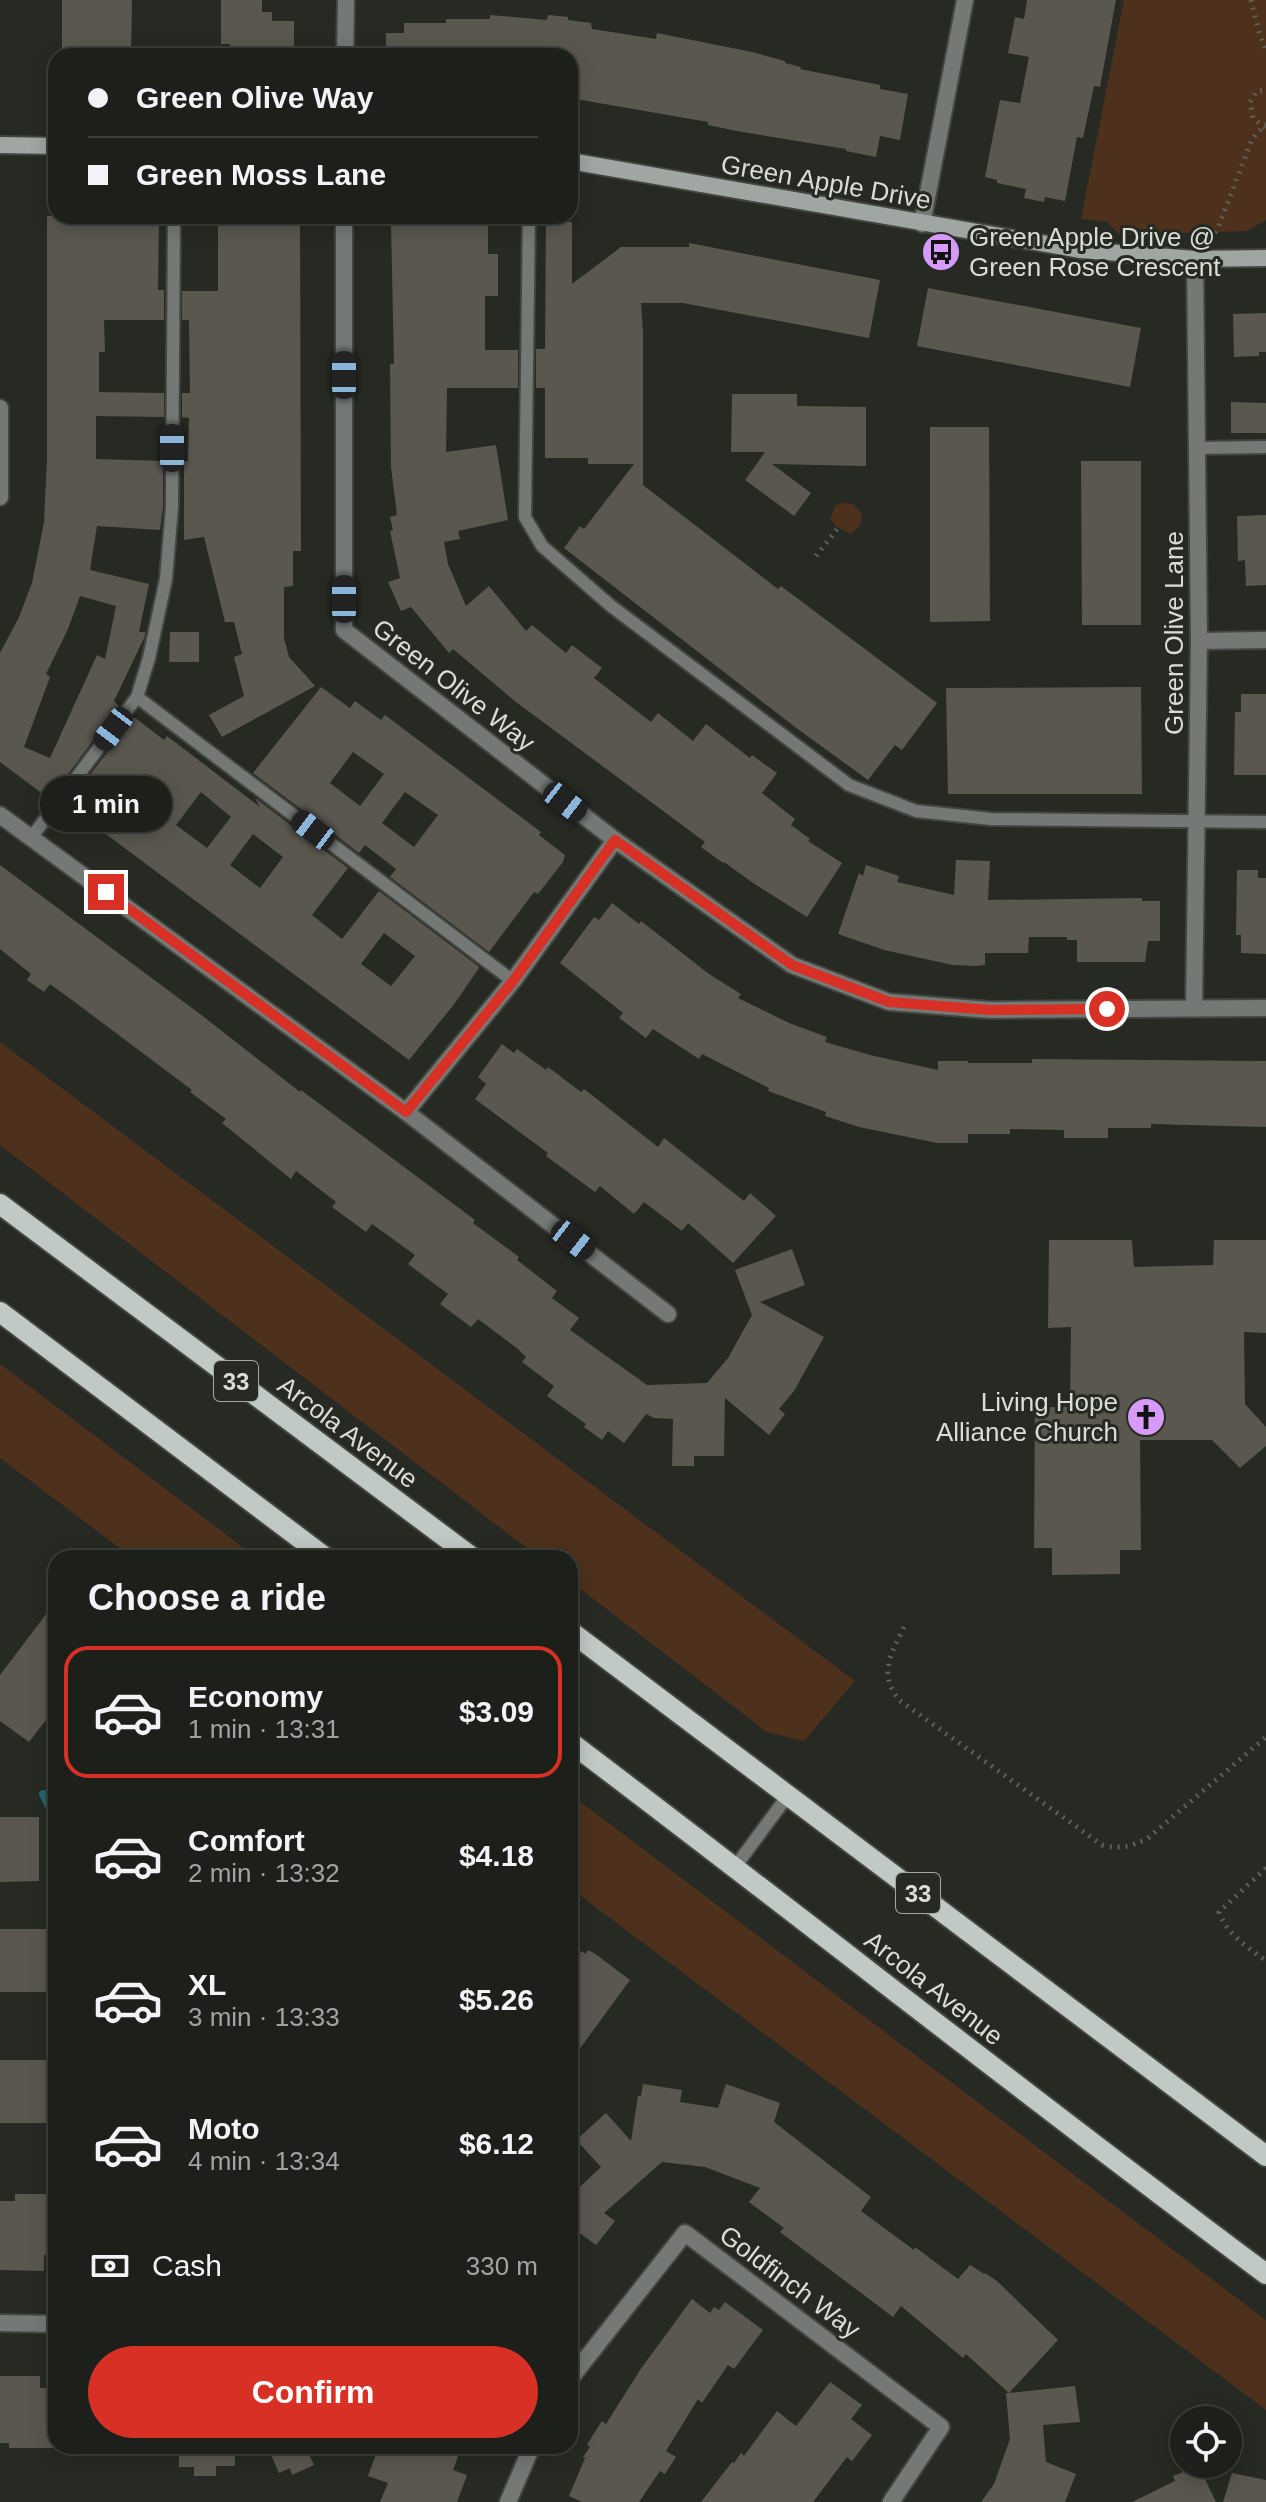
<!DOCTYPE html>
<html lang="en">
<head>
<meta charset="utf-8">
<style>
  :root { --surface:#1d201a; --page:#252823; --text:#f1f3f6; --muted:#a0a3a2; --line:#3b3e39; --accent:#d93025 }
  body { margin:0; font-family:Helvetica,sans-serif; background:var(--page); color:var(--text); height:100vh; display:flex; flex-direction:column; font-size:30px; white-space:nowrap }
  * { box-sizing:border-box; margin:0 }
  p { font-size:26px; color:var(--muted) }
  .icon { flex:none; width:44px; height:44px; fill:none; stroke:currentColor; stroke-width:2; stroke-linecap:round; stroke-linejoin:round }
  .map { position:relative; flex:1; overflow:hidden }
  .sheet { position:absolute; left:48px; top:1550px; width:530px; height:904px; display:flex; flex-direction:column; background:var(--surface); border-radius:24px; box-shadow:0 4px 20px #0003,0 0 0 2px var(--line) }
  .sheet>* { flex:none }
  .top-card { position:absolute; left:48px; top:48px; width:530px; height:176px; border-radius:24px; box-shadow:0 4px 20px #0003,0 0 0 2px var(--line); display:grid; align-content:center; height:176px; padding:0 40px; background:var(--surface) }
  .controls { position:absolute; left:1170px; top:2406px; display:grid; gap:16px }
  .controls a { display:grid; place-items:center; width:72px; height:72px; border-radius:50%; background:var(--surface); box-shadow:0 4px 20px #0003,0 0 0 2px var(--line); font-size:40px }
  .end { position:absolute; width:36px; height:36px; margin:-18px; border:10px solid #d93025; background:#fff; box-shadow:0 0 0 4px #fff }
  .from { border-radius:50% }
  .bubble { position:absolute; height:56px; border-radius:28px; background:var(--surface); box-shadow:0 4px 20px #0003,0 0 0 2px var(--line); font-size:26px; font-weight:700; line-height:56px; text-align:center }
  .car { position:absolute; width:24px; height:48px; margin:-24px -12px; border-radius:10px; box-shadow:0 0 6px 2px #0007; background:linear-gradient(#222 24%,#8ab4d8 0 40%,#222 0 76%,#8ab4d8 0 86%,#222 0) }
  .top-card b { display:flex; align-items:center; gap:28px; height:76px; font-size:30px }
  .top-card b+b { border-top:2px solid var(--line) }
  .top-card i { width:20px; height:20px; background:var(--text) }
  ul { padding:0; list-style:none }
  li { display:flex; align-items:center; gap:24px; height:132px; margin:0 16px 12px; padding:0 24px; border:4px solid transparent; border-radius:24px }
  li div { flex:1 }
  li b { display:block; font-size:30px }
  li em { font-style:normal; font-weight:700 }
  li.active { border-color:var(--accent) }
  li>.icon { width:72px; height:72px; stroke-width:1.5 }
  h2 { padding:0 40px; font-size:36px; line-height:96px }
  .pay { display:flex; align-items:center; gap:20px; height:88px; padding:0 40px; font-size:30px }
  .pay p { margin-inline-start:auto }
  .primary-button { display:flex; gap:16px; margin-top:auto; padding:16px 40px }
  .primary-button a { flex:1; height:92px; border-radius:48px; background:var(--accent); color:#fff; font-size:32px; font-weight:700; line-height:92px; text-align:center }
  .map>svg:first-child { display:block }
  .green { fill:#4d311c }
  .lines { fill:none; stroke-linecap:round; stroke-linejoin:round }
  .stream { stroke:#20686a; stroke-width:8 }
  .building { fill:#5a574f; fill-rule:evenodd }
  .lane-casing { stroke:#434640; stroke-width:16 }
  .street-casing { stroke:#434640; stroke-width:20 }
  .secondary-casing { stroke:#434640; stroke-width:20 }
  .primary-casing { stroke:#434640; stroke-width:24 }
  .path { stroke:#5d6059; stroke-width:5; stroke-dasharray:2 6; stroke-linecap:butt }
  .lane { stroke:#757976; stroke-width:12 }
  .street { stroke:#757976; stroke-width:16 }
  .secondary { stroke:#a0a6a2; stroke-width:16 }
  .primary { stroke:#c1c9c5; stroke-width:20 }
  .route { stroke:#d93025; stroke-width:10 }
  .labels { text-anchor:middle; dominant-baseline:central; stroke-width:6; stroke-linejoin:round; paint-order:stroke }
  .shield { fill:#272a23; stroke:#a4a7a1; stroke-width:2 }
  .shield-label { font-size:24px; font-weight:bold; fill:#d9dcd7 }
  .street-label { font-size:26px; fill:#d9dcd7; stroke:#272a23 }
  .poi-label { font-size:26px; fill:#d9dcd7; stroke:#272a23; text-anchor:start }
</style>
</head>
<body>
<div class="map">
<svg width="1266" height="2502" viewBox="0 0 1266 2502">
  <rect width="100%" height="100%" fill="#272a23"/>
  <g class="green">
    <path d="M1124,0H1266V220L1247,231L1120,235L1107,222L1081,219Z"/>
    <path d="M842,503L853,504L861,512V524L851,534L837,527L830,519L835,506Z"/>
    <path d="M0,1042L855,1681L804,1741L767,1732L570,1581V1558H540L0,1145Z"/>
    <path d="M0,1364L257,1558H133L0,1458Z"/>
    <path d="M570,1794L1266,2320V2410L570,1888Z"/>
  </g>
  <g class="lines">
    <path class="stream" d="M43,1794L56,1821"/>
  </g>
  <g class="building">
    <path d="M62,0H132L131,56H62Z"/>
    <path d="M221,0H262V12H272V21H294V56H259V52H230V44H221Z"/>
    <path d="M1027,0H1116L1100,87L1094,86L1083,138L1077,137L1065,201L1045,197L1044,202L1024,198L1026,189L997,183V180L985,177L1000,100L1020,103L1029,57L1008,53L1015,17L1024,19Z"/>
    <path d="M490,15L547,20L548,15L568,17V20L591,23L592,29L656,39L657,33L752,52L785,61V63L801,67L800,69L880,85V89L908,94L900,140L880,136L876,157L846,151V149L737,131L708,125V122L570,98V56H386V33H404V23H446V19H490Z"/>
    <path d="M47,216H159L158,290H164V320H104L105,352H99V392L164,393V417L96,416V459L163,461V507L160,530L97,526L90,570L149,584L139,632H145V636L114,701L119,706L53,794L46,789L43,794L0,762V653L19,617L32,583L44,522L47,459ZM80,596L116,606L105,659L97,655L50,758L24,747L50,677L46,674L68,629Z"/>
    <path d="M218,216H300L301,551H293V586L284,587V638L289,657L315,686L222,737L209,715L244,696L234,657L242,654L234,622H225L204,537L184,540V461H188L189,418L182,417V393H190L189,320H182V291H218Z"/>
    <path d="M396,216H488V254H498V296H485V350H518V388H447L446,452L496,445L508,520L458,531L460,539L444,542L448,564L466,606L489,586L526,631L532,625L566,653L572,645L602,668L594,678L651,722L658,713L693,741L706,724L750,758L752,755L777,773L762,793L795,819L791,825L810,839L808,841L842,863L807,917L753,883L724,862L723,863L701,847L705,842L516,702L453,649L449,653L411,607L401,611L388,582L400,578L390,531L393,530L390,517L397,515L391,467L390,364H394L391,225H396Z"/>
    <path d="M546,222H572V284L621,247H689V243L880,280L869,338L683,303H641L643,333V485L778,589L781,586L937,703L902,750L895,745L868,780L795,727L564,548L580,526L584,529L634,464H588V458H545V388H536V349H545Z"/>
    <path d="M928,288L1141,328L1130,387L917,346Z"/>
    <path d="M1266,313V352H1259V356L1234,357L1233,314Z"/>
    <path d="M732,394H797V406L866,407V466L772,464L811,493L794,516L745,480L765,452H731Z"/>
    <path d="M1231,402L1266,403V433H1231Z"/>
    <path d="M930,427H989L990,621L930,622Z"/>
    <path d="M1081,461H1141V625H1082Z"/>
    <path d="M1266,515V585L1246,586L1245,560L1238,561L1237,516Z"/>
    <path d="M170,632H199V662H169Z"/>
    <path d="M321,687L350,708L355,701L381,720L385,715L541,832L539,835L565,855L563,862L538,894L534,892L489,952L390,877L396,869L365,845L359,853L253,773ZM353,752L384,774L360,806L330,783ZM405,792L438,815L414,847L382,823Z"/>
    <path d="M1141,687L1142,794H948L946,688Z"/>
    <path d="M1241,694H1266V775H1234L1235,712H1241Z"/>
    <path d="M134,717L164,740L167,736L260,807L255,798L348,868L312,915L342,939L379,891L478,966L479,968L455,1003L409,1060L67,805ZM201,792L231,817L207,848L176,825ZM253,834L283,857L260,888L230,865ZM384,933L415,956L391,986L361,964Z"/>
    <path d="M956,860L990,861L988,900L1142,898V901H1160V941H1148L1145,962H1077V940H1067V937H1029L1028,953H985V965L975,966L953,965L884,950L838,934L859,873L863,876L866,865L899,876L897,882L954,895Z"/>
    <path d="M0,865L204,1017L300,1092L301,1090L475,1220L473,1223L519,1257L517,1260L557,1291L552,1298L579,1318L570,1330L647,1385L707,1383L728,1358L752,1315L735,1270L792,1249L805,1285L760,1302L824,1337L794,1391L779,1409L785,1414L769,1435L725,1398L724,1456H694V1466H672L673,1419L654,1418L646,1414L624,1443L608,1431L602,1440L584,1427L586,1424L547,1396L554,1386L522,1362L526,1357L518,1349L478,1319L471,1327L440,1304L448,1294L408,1264L415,1255L372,1224L366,1232L332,1207L336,1202L296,1171L291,1179L222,1123L226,1119L190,1092L192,1090L72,1000L50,984L44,992L27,980L31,974L0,949Z"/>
    <path d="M1237,870H1258V878H1266V954L1241,953V935H1236Z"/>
    <path d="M612,903L639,924L641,921L709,974L741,994L738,998L789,1023L827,1037L825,1042L870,1055L938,1070V1061H968V1063H1032V1059L1266,1061V1127L1151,1124V1128H1108V1138H1064V1130L1010,1129V1134H968V1143H937L859,1127L825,1116L826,1112L768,1091L769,1088L702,1054L699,1059L653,1029L646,1038L619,1018L623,1013L560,963L594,917L599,920Z"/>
    <path d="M502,1044L514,1053L517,1049L546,1070L548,1067L581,1092L584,1089L658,1147L664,1138L744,1201L750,1193L776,1216L733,1263L688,1223L682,1231L644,1202L634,1214L600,1186L595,1192L546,1156L548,1153L475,1099L486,1084L478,1077Z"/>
    <path d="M1049,1240H1132L1134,1267L1213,1265L1214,1240H1266V1333L1244,1332L1245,1404L1266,1427V1446L1240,1468L1212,1440H1140L1141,1550H1120V1574L1052,1575V1548H1034L1035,1407H1070L1071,1327L1048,1328Z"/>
    <path d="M56,1601V1707L29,1742L0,1721V1675Z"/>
    <path d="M0,1817H39V1881L0,1882Z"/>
    <path d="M0,1929H56V1983H53V1992H0Z"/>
    <path d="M570,1946L580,1953L582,1951L585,1954L588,1950L594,1953L630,1980L570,2062Z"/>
    <path d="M0,2060H53V2070H56V2123H0Z"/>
    <path d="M643,2084L682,2090L680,2102L718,2108L726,2084L780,2103L774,2122L871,2197L861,2211L914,2250L915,2247L958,2279L970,2265L984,2274L985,2273L997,2281L1058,2340L1009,2393L1075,2386L1080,2422L1043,2425L1046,2462L1076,2474L1065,2502H981L994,2484L1010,2439L1006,2393H1009L966,2354L963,2358L901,2306L893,2317L780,2232L784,2228L749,2202L760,2188L705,2167L662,2162L604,2213L615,2221L596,2245L581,2234L570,2236V2196L601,2167L576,2140L606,2113L631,2141L638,2096H641Z"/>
    <path d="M15,2194H56V2248H51V2255H44V2271L0,2270V2201H15Z"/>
    <path d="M692,2299L710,2313L714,2307L719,2310L725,2302L763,2330L734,2369L728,2365L702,2403L698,2399L666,2451L676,2457L665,2474L660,2471L639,2502H582L569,2496L585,2458L583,2457L590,2447L587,2445L593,2435L602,2421L606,2424L640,2370Z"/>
    <path d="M0,2376H40V2388H56V2448H9V2443H0Z"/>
    <path d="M830,2382L862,2405L851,2419L872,2435L852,2461L847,2457L813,2502H701L732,2462L734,2463L741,2453L744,2456L777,2411L796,2426Z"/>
    <path d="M179,2446H235V2466H216V2476H194V2467H179Z"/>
    <path d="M267,2446H305L314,2465L292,2475L290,2468L279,2473Z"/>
    <path d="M379,2446H462L453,2470L467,2475L457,2502H380L388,2483L368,2476Z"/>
    <path d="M1186,2471H1201L1216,2502H1132L1175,2481L1173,2476Z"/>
    <path d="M1232,2473L1266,2480V2502H1223Z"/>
  </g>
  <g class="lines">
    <defs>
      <g id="lane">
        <path d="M529,216L525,517L542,546L611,606L849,785L916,811L991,819L1266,822"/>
        <path d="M1198,448L1266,447"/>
        <path d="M137,697L513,981"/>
        <path d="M31,838L137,697L149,658L166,579L172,507L174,216"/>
        <path d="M735,1867L789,1794"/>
      </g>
      <g id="street">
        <path d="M345,56L346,0"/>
        <path d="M344,216V630L615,840L792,965L889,1002L990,1010L1266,1008"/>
        <path d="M922,224L965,0"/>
        <path d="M0,408V497"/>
        <path d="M1199,641L1266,640"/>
        <path d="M0,815L406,1112L668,1314"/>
        <path d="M1194,1008L1199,641L1195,259"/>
        <path d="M406,1112L513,981L615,840"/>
        <path d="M0,2323L56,2324"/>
        <path d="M570,2379L685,2233L941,2427L891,2502"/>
        <path d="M508,2502L532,2446"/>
      </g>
      <g id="secondary">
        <path d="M0,145L56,146"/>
        <path d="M570,161L1081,250L1195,259L1266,258"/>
      </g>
      <g id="primary">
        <path d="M0,1204L473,1558"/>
        <path d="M0,1312L326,1558"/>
        <path d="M570,1631L1266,2156"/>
        <path d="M570,1742C803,1918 1032,2100 1266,2274"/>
      </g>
    </defs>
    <use href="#lane" class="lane-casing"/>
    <use href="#street" class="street-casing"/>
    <use href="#secondary" class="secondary-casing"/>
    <use href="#primary" class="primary-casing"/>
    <g class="path">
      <path d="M1251,0L1260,36L1266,50"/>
      <path d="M1265,128L1253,118L1250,102L1257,91L1266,90"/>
      <path d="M1210,239L1218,228L1252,139L1266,124"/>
      <path d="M816,556L838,528"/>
      <path d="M904,1627C891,1654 878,1673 899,1700L1102,1845C1120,1849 1131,1847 1148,1838L1266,1737"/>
      <path d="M1266,1868L1219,1912C1227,1935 1248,1947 1266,1961"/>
    </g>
    <use href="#lane" class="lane"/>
    <use href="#street" class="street"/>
    <use href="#secondary" class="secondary"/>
    <use href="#primary" class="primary"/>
  </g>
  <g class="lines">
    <path class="route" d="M106,892L406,1112L513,981L615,840L792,965L889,1002L990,1010L1107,1009"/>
  </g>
  <defs>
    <symbol id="bus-disc" viewBox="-11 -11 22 22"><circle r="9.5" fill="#d69bf9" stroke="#272a23"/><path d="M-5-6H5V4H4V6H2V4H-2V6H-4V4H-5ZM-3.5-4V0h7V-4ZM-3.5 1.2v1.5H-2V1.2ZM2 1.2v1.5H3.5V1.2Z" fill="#111"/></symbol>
    <symbol id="church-disc" viewBox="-11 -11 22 22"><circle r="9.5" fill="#d69bf9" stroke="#272a23"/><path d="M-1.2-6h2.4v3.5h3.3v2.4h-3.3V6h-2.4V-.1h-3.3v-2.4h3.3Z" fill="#111"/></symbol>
  </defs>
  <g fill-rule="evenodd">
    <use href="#bus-disc" x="919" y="230" width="44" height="44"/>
    <use href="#church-disc" x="1124" y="1395" width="44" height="44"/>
  </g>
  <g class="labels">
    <g class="shield">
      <rect x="214" y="1361" width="44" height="40" rx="6"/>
      <rect x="896" y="1873" width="44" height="40" rx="6"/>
    </g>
    <g class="shield-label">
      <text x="236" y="1381">33</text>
      <text x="918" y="1893">33</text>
    </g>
    <g class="street-label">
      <text transform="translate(826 182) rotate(10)">Green Apple Drive</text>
      <text transform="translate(1174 633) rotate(-90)">Green Olive Lane</text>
      <text transform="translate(454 685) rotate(38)">Green Olive Way</text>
      <text transform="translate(348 1432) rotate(37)">Arcola Avenue</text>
      <text transform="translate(934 1988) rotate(38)">Arcola Avenue</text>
      <text transform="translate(790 2282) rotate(37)">Goldfinch Way</text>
    </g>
    <g class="poi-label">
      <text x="969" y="237">Green Apple Drive @<tspan x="969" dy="30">Green Rose Crescent</tspan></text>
      <text x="1118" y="1402" text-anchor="end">Living Hope<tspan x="1118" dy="30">Alliance Church</tspan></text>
    </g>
  </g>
</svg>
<div class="controls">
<a><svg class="icon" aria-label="locate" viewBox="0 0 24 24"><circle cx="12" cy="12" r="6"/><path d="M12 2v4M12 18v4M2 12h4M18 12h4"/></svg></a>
</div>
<i class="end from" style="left:1107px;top:1009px"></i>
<i class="end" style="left:106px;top:892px"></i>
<div class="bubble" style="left:40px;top:776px;width:132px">1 min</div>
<i class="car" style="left:344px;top:375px;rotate:0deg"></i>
<i class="car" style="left:172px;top:448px;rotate:0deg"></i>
<i class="car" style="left:344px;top:599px;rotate:0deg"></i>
<i class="car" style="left:113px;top:729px;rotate:217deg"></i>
<i class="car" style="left:565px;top:802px;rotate:128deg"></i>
<i class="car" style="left:313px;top:830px;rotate:307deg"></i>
<i class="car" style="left:573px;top:1240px;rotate:128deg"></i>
<div class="top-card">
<b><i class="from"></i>Green Olive Way</b>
<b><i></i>Green Moss Lane</b>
</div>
<section class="sheet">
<h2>Choose a ride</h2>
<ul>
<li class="active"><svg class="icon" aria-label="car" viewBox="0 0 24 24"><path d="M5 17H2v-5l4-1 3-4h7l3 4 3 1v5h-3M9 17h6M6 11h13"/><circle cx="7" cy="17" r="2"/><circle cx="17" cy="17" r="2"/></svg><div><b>Economy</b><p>1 min · 13:31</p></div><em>$3.09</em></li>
<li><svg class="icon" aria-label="car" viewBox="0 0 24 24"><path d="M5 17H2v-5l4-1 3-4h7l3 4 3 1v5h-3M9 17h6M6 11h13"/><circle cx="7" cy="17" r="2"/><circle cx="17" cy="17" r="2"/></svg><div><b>Comfort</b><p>2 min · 13:32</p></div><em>$4.18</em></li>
<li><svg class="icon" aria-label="car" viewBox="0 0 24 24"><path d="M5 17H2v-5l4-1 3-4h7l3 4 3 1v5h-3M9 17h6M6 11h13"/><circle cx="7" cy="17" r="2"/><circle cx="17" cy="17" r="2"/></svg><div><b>XL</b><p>3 min · 13:33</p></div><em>$5.26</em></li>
<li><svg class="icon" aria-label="car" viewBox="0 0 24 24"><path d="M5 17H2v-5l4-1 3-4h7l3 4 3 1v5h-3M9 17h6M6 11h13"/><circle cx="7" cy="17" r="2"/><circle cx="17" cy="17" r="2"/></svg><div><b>Moto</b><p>4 min · 13:34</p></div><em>$6.12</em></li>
</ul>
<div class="pay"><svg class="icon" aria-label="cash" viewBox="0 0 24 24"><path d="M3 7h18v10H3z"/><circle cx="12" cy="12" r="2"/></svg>Cash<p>330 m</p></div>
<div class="primary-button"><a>Confirm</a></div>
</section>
</div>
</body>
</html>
